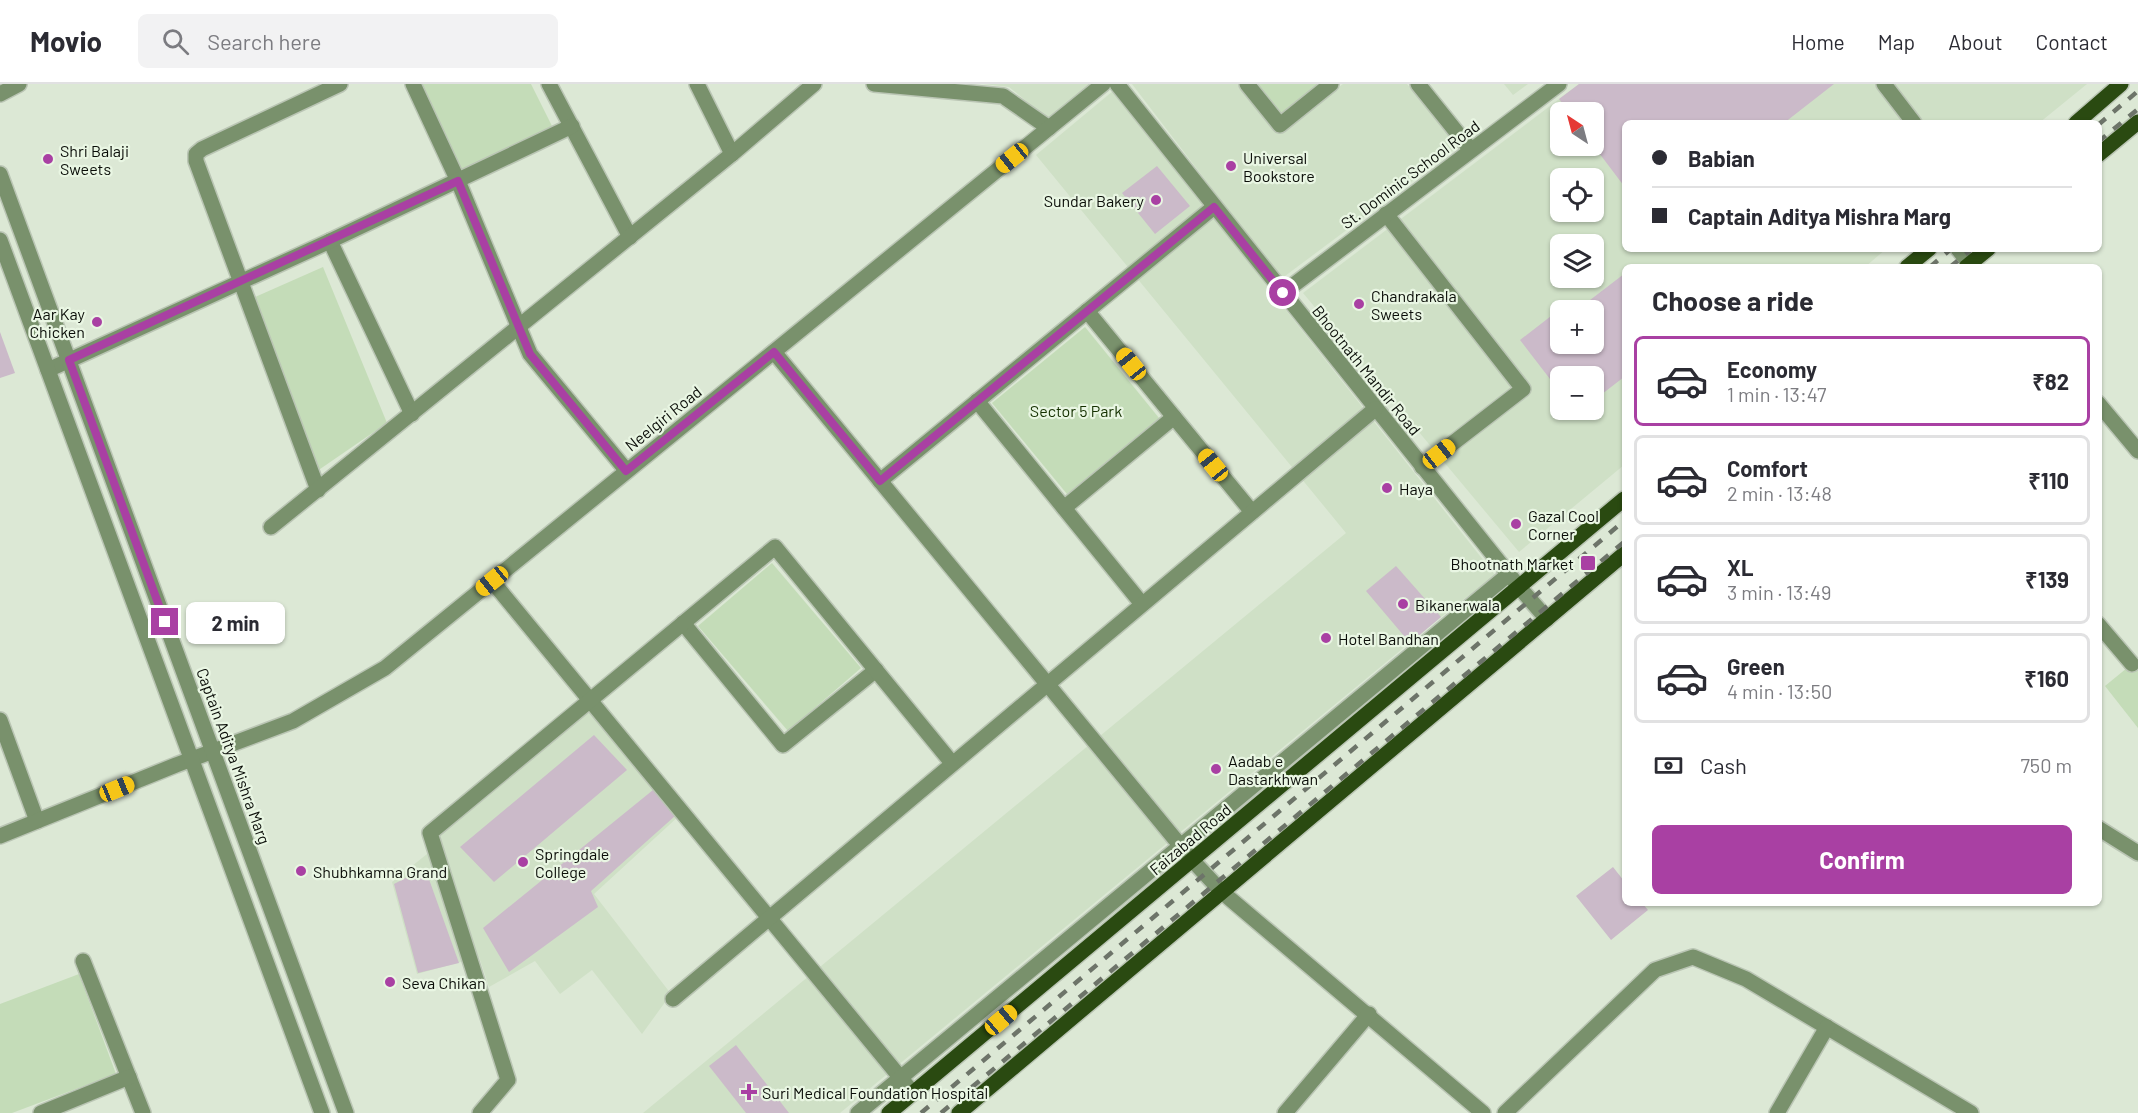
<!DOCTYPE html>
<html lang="en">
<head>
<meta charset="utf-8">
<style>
  :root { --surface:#fff; --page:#f2f2f3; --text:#2b2b33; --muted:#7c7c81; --line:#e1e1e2; --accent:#a940a3 }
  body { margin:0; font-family:Barlow,sans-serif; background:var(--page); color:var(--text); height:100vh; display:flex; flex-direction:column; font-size:22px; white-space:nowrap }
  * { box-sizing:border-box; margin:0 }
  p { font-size:20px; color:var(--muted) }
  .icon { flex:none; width:33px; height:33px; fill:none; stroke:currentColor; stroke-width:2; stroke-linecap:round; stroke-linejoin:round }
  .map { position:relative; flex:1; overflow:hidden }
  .sheet { position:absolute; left:1622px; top:180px; width:480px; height:642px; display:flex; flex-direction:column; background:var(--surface); border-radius:9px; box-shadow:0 2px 4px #0004 }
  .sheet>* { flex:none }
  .guide { position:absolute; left:1622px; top:36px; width:480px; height:132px; border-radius:9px; box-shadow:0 2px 4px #0004; display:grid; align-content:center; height:132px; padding:0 30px; background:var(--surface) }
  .needle { width:39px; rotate:324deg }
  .fabs { position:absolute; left:1550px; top:18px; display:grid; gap:12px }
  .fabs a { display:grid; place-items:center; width:54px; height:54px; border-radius:9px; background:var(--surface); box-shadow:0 2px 4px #0004; font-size:30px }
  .end { position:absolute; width:27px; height:27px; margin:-14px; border:8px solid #a940a3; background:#fff; box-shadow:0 0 0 3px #fff }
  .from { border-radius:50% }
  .bubble { position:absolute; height:42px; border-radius:9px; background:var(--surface); box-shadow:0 2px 4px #0004; font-size:20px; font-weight:700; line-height:42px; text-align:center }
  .car { position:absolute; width:18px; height:36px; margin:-18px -9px; border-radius:8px; box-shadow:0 0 4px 2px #0007; background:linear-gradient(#f5c518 24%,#345 0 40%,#f5c518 0 76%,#345 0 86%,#f5c518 0) }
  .guide b { display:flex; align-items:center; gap:21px; height:57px; font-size:22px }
  .guide b+b { border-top:2px solid var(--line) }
  .guide i { width:15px; height:15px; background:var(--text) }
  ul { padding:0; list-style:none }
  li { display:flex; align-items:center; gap:18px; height:90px; margin:0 12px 9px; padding:0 18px; border:3px solid var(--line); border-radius:9px }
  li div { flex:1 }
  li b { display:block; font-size:22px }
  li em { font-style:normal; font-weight:700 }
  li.on { border-color:var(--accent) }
  li>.icon { width:54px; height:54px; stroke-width:1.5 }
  h2 { padding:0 30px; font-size:27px; line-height:72px }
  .pay { display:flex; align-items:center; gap:15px; height:66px; padding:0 30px; font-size:22px }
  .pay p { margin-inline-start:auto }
  .cta { display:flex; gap:12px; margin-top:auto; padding:12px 30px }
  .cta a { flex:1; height:69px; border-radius:9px; background:var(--accent); color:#fff; font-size:24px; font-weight:700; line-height:69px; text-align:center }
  header { display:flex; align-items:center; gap:36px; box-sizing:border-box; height:84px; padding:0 30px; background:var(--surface); border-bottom:2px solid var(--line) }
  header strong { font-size:28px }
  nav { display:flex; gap:33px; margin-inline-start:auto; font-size:21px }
  .search { width:420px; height:54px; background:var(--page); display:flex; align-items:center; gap:15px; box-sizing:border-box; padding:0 21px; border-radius:9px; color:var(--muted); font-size:22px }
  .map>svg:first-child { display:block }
  .built { fill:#cfe0c6; fill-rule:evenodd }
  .green { fill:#c4dcb8 }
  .building { fill:#cbbac9 }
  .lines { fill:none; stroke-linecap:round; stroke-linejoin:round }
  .minor-casing { stroke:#bac5b4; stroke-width:18 }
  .tertiary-casing { stroke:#bac5b4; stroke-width:18 }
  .primary-casing { stroke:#bac5b4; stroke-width:18 }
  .minor { stroke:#79916c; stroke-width:15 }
  .tertiary { stroke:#79916c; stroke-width:15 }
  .primary { stroke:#2a4a11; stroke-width:15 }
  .rail { stroke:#6d7469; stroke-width:4.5; stroke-dasharray:10 10; stroke-linecap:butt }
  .route { stroke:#a940a3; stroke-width:8 }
  .poi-dot { fill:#a940a3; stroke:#e9f6e3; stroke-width:2 }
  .labels { text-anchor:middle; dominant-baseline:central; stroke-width:4.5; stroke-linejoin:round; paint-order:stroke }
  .poi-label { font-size:16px; fill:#0a0d08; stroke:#e9f6e3; text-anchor:start }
  .street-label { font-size:16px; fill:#0a0d08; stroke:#e9f6e3 }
  .park-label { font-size:16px; fill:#153100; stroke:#e9f6e3 }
</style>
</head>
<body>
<header>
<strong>Movio</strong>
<div class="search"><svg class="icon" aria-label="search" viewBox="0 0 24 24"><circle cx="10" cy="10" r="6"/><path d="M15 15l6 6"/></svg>Search here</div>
<nav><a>Home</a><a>Map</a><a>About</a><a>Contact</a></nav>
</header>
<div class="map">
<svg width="2138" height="1029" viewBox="0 0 2138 1029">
  <rect width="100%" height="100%" fill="#dce8d5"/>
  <g class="built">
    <path d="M983,0H1091L1051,37L1009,3Z"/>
    <path d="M1132,0H1240L1278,48L1343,0H1407L1459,62L1281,195Z"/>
    <path d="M1504,0H1528L1513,11Z"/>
    <path d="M1579,0H2087L2039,39H1624V165H1886L1865,183H1624V381L1519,468L1303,209ZM1560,28H1593V62H1560ZM1560,94H1593V128H1560ZM1560,160H1593V194H1560ZM1560,226H1593V260H1560ZM1560,292H1593V326H1560Z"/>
    <path d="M1113,7L1495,491L1441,533L840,1029H643L1346,449L1036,71Z"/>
    <path d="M590,625L680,731L594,810L671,910L642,950L592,886L560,910L535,877L489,903L479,873L417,890L392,798L442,758L438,748Z"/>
  </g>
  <g class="green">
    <path d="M412,0H531L552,42L457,90Z"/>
    <path d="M1253,0H1323L1281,35Z"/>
    <path d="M323,183L387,339L307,394L246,217Z"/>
    <path d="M1085,243L1159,334L1067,410L992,319Z"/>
    <path d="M772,479L861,584L788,647L698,542Z"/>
    <path d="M2138,575V644L2105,602Z"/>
    <path d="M79,890L116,990L12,1029H0V920Z"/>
  </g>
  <g class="building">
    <path d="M1579,0H1834L1784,39H1624V102L1593,61V28H1569L1559,15Z"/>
    <path d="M1157,82L1190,122L1155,150L1122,109Z"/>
    <path d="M1624,190V293L1593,317V292H1560V308L1520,256L1564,222L1567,226H1560V260H1593V226H1577Z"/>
    <path d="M0,248L15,289L0,294Z"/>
    <path d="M1396,482L1441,533L1410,559L1366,507Z"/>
    <path d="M594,651L627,686L494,798L460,763Z"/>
    <path d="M653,706L675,732L591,807L598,823L509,888L483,844Z"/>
    <path d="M1613,783L1624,797V819H1642L1648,826L1611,856L1576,812Z"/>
    <path d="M425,784L459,879L418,889L394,800Z"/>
    <path d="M736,961L789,1029H746L709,982Z"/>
  </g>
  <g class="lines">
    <defs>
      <g id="minor">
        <path d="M413,0L458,97L530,270L626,386"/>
        <path d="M549,0L630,153"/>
        <path d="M697,0L732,70"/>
        <path d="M874,0L1003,12L1049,44"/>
        <path d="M1117,0L1519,503L1547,535"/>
        <path d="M1247,0L1280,41L1331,0"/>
        <path d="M1418,0L1471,66"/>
        <path d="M1884,0L1914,39"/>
        <path d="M1386,130L1523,305L1422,383"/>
        <path d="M330,157L412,330"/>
        <path d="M1958,165L1970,180"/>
        <path d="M1283,209L1559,0"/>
        <path d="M1087,227L1252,428"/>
        <path d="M774,268L1193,777L1222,808L1483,1029"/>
        <path d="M48,286L330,157L572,42"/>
        <path d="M977,317L1142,520"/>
        <path d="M2098,319L2138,367"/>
        <path d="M880,397L1214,123"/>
        <path d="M318,406L196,77V70L202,65L340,0"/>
        <path d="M1064,424L1174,333"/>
        <path d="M271,443L732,70L814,0"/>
        <path d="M492,497L913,1009"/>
        <path d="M683,539L783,661L876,586"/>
        <path d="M2098,540L2132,580"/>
        <path d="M0,636L37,737"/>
        <path d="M2098,744L2138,769"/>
        <path d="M0,752L176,681L293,637L385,584L1103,0"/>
        <path d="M83,877L143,1029"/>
        <path d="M673,915L1375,325"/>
        <path d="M41,1029L129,993"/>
        <path d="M480,1029L508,996L430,749L775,463L952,679"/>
        <path d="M858,1029L1509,490"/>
        <path d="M1285,1029L1369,930"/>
        <path d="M1505,1029L1655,886L1693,873L1746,895L1971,1029"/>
        <path d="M1777,1029L1827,943"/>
      </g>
      <g id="tertiary">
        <path d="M0,10L19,0"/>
        <path d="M0,90L346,1029"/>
        <path d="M0,156L322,1029"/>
      </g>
      <g id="primary">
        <path d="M2076,39L2121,0"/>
        <path d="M2098,71L2138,38"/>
        <path d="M1907,183L1929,165"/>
        <path d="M1966,183L1988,165"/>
        <path d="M889,1029L1624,415"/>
        <path d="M959,1029L1624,470"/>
      </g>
    </defs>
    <use href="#minor" class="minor-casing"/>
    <use href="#tertiary" class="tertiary-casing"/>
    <use href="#primary" class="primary-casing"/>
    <use href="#minor" class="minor"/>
    <use href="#tertiary" class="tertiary"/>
    <use href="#primary" class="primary"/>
    <g class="rail">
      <path d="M2098,41L2138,7"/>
      <path d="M2098,58L2138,25"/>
      <path d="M1930,183L1951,165"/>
      <path d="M1950,183L1972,165"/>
      <path d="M921,1029L1624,437"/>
      <path d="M941,1029L1624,458"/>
    </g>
  </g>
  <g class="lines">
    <path class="route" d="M165,538L69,276L458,97L530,270L626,387L774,268L880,397L1214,123L1283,209"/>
  </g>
  <g class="poi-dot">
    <circle cx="48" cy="75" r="6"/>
    <circle cx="1231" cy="82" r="6"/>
    <circle cx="1156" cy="116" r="6"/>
    <circle cx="1359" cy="220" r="6"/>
    <circle cx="97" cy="238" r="6"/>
    <circle cx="1387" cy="404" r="6"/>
    <circle cx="1516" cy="440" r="6"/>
    <rect x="1580" y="471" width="16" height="16" rx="3"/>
    <circle cx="1403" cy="520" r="6"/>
    <circle cx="1326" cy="554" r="6"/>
    <circle cx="1216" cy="685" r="6"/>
    <circle cx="523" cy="778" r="6"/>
    <circle cx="301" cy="787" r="6"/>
    <circle cx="390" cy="898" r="6"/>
    <path d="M746 999h6v6h6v6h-6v6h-6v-6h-6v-6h6z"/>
  </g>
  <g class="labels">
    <g class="poi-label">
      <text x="60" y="66">Shri Balaji<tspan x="60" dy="18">Sweets</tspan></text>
      <text x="1243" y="73">Universal<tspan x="1243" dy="18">Bookstore</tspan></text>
      <text x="1144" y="116" text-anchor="end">Sundar Bakery</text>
      <text x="1371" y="211">Chandrakala<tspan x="1371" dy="18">Sweets</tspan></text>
      <text x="85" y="229" text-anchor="end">Aar Kay<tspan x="85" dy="18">Chicken</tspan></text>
      <text x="1399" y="404">Haya</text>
      <text x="1528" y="431">Gazal Cool<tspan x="1528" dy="18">Corner</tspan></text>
      <text x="1574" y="479" text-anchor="end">Bhootnath Market</text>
      <text x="1415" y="520">Bikanerwala</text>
      <text x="1338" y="554">Hotel Bandhan</text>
      <text x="1228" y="676">Aadab e<tspan x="1228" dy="18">Dastarkhwan</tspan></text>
      <text x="535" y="769">Springdale<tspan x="535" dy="18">College</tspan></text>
      <text x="313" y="787">Shubhkamna Grand</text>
      <text x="402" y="898">Seva Chikan</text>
      <text x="762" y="1008">Suri Medical Foundation Hospital</text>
    </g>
    <g class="street-label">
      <text transform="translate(1410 90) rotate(-37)">St. Dominic School Road</text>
      <text transform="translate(1367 286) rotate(51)">Bhootnath Mandir Road</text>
      <text transform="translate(663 334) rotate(-39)">Neelgiri Road</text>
      <text transform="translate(234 672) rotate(70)">Captain Aditya Mishra Marg</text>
      <text transform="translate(1190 755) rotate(-40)">Faizabad Road</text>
    </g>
    <g class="park-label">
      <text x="1076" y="326">Sector 5 Park</text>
    </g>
  </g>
</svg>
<div class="fabs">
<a><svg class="needle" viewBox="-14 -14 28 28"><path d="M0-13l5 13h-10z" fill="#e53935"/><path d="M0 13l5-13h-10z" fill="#7c7c81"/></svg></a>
<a><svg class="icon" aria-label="locate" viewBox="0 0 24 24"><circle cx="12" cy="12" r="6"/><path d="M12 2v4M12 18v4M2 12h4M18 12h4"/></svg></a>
<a><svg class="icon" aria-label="layers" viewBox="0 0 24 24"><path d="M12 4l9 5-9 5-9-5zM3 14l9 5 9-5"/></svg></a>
<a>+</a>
<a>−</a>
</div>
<i class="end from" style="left:1283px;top:209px"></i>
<i class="end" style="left:165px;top:538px"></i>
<div class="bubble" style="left:186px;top:518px;width:99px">2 min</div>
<i class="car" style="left:1012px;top:74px;rotate:231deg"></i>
<i class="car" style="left:1131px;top:280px;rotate:321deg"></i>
<i class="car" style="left:1439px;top:370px;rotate:52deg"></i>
<i class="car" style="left:1213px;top:381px;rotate:321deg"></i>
<i class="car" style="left:492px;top:497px;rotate:231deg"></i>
<i class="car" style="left:117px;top:705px;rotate:68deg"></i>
<i class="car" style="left:1001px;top:936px;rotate:50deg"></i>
<div class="guide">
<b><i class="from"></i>Babian</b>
<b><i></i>Captain Aditya Mishra Marg</b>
</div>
<section class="sheet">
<h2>Choose a ride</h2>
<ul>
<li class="on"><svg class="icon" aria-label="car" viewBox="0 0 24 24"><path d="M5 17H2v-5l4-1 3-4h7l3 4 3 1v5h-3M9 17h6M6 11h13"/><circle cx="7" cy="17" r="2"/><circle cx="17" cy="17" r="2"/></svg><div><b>Economy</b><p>1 min · 13:47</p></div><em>₹82</em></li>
<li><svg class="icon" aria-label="car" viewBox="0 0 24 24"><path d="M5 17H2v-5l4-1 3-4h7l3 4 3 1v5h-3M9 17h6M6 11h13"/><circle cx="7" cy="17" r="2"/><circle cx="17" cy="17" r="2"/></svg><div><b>Comfort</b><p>2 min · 13:48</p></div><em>₹110</em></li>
<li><svg class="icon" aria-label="car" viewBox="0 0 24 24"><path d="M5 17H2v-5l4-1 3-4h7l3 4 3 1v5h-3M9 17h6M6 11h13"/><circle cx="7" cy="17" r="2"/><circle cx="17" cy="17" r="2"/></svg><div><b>XL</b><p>3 min · 13:49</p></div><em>₹139</em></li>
<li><svg class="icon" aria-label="car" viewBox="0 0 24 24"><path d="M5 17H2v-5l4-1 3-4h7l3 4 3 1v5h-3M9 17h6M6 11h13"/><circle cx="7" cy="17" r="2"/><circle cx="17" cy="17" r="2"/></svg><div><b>Green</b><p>4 min · 13:50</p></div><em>₹160</em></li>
</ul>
<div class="pay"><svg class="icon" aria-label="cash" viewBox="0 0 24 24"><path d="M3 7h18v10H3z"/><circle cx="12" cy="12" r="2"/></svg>Cash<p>750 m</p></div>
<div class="cta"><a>Confirm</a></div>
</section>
</div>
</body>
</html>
